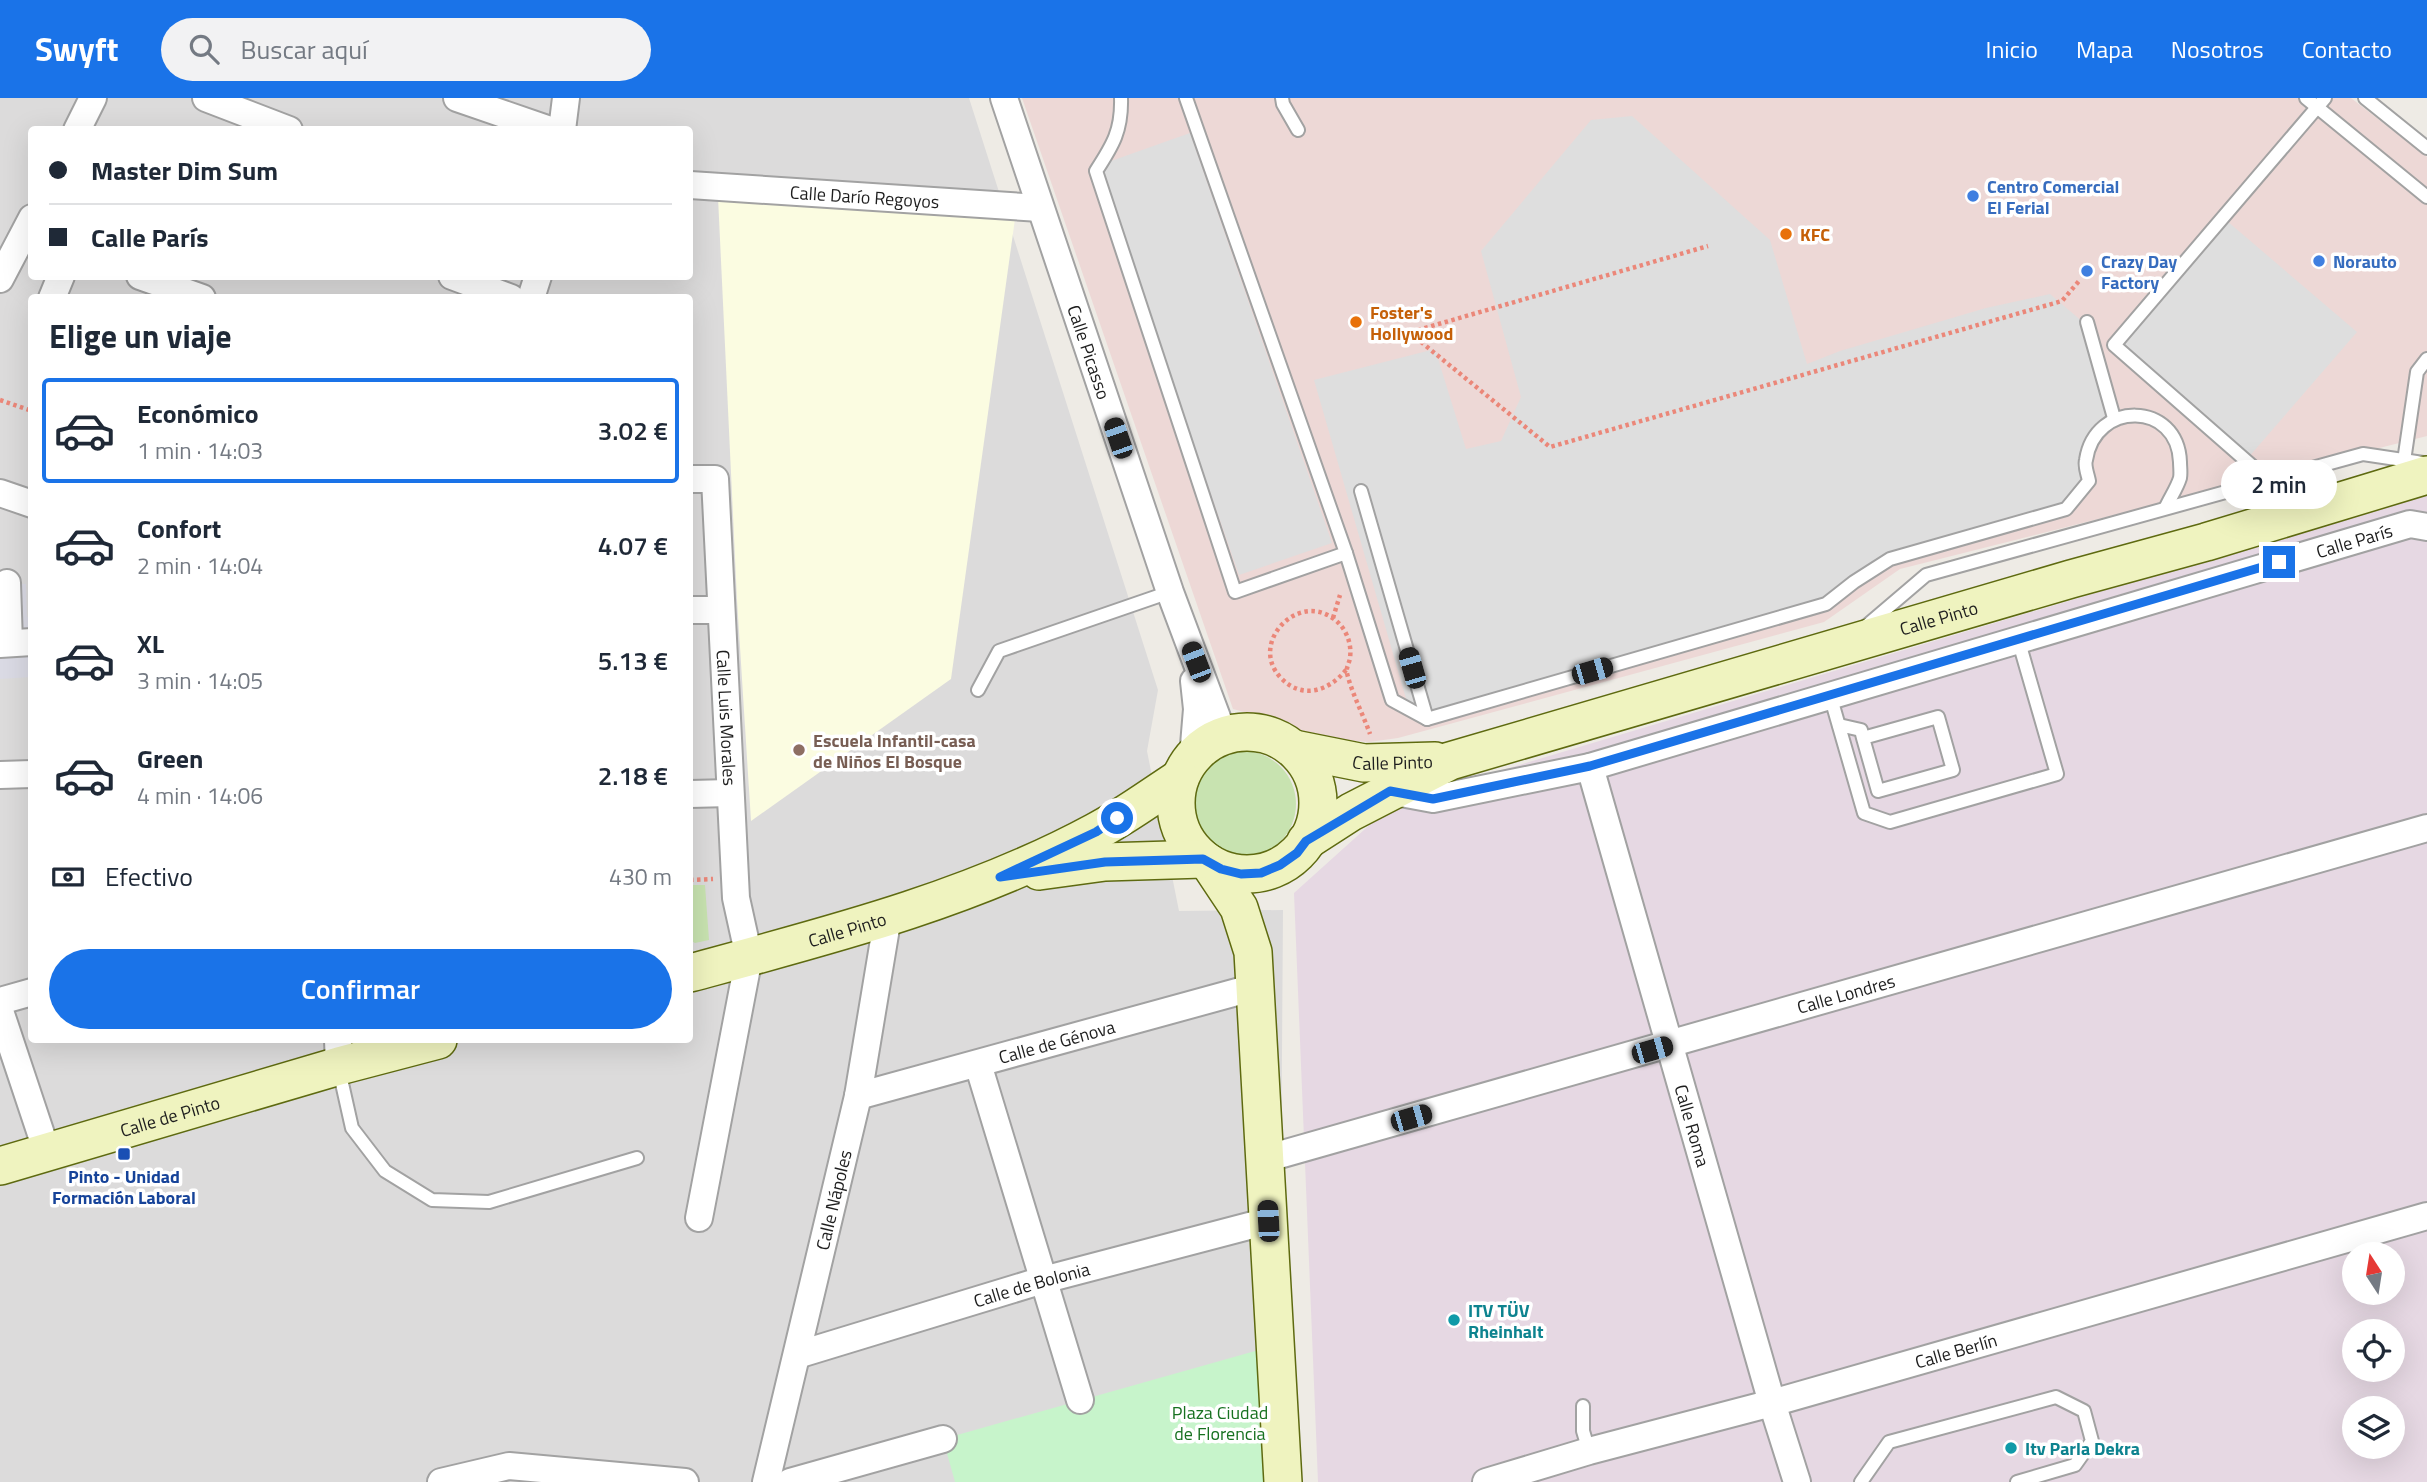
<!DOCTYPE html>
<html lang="es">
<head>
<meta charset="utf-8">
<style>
  :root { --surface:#fff; --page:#f2f2f3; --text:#1f2937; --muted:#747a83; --line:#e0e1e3; --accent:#1a73e8 }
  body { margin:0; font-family:"Titillium Web",sans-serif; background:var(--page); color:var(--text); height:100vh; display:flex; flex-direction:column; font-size:26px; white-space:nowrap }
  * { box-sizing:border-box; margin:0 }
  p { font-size:23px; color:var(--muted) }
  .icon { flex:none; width:38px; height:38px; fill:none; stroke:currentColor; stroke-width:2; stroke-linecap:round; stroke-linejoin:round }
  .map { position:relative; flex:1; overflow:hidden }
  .side { position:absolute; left:28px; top:196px; width:665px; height:749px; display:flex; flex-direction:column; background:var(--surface); border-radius:7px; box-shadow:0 7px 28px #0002 }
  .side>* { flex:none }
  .guide { position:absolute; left:28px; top:28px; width:665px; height:154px; border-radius:7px; box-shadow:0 7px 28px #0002; display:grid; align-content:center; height:154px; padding:0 21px; background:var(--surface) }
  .needle { width:46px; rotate:348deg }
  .fabs { position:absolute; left:2342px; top:1144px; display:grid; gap:14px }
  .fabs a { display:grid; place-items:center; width:63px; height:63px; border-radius:50%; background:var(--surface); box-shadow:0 7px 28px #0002; font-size:35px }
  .end { position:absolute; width:32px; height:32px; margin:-16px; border:9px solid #1a73e8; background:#fff; box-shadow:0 0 0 4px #fff }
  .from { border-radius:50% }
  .bubble { position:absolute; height:49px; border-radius:24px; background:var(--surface); box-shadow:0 7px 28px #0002; font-size:23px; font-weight:600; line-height:49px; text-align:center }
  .car { position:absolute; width:21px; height:42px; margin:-21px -10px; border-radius:9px; box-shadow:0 0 5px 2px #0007; background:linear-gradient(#222 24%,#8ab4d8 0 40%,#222 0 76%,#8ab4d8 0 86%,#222 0) }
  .guide b { display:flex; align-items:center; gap:24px; height:66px; font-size:26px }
  .guide b+b { border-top:2px solid var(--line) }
  .guide i { width:18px; height:18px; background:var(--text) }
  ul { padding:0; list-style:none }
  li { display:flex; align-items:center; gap:21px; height:105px; margin:0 14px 10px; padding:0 7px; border:4px solid transparent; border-radius:7px }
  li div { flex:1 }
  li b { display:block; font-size:26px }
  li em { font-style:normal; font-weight:600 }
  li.active { border-color:var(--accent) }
  li>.icon { width:63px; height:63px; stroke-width:1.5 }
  h2 { padding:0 21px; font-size:32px; line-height:84px }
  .pay { display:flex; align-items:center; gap:18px; height:77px; padding:0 21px; font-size:26px }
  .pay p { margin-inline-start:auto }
  .action { display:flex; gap:14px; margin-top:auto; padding:14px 21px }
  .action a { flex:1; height:80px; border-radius:42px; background:var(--accent); color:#fff; font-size:28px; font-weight:600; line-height:80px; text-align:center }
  header { display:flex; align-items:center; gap:42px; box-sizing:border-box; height:98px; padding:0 35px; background:var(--accent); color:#fff }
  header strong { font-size:33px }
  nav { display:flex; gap:38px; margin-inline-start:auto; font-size:24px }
  .search { width:490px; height:63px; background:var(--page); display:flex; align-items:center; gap:18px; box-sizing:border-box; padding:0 24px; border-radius:38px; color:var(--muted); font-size:26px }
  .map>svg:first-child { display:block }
  .residential { fill:#dcdbdb; fill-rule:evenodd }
  .commercial { fill:#edd8d6 }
  .industrial { fill:#e6d8e3; fill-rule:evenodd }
  .education { fill:#fbfce1 }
  .grass { fill:#c8e3b0 }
  .park { fill:#c7f4cb }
  .parking { fill:#dedede }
  .plaza { fill:#dadae4 }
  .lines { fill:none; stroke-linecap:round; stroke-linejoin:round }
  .lane-casing { stroke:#a2a2a2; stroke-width:16 }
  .street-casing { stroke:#a2a2a2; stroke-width:30 }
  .secondary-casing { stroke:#5e6a10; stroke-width:40 }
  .path { stroke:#eb8779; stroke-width:4.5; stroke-dasharray:3.5 3.5; stroke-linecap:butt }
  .lane { stroke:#fff; stroke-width:12 }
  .street { stroke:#fff; stroke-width:26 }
  .secondary { stroke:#eff3bf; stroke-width:37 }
  .route { stroke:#1a73e8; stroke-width:9 }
  .shop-dot { fill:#3f7fe0; stroke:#fff; stroke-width:2.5 }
  .food-dot { fill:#e8710a; stroke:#fff; stroke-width:2.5 }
  .education-dot { fill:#8d6e63; stroke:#fff; stroke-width:2.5 }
  .transit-dot { fill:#1a4fb4; stroke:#fff; stroke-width:2.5 }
  .culture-dot { fill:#0f9aa8; stroke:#fff; stroke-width:2.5 }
  .labels { text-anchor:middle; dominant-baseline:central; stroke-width:7; stroke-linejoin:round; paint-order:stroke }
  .shop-label { font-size:18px; font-weight:bold; fill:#366cbe; stroke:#fff; text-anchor:start }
  .street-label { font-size:18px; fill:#1e1e1e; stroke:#fff }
  .food-label { font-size:18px; font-weight:bold; fill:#c56008; stroke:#fff; text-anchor:start }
  .education-label { font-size:18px; font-weight:bold; fill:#785e54; stroke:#fff; text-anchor:start }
  .transit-label { font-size:18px; font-weight:bold; fill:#164399; stroke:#fff }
  .culture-label { font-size:18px; font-weight:bold; fill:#0d838f; stroke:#fff; text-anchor:start }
  .park-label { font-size:18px; fill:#177120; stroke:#fff }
</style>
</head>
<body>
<header>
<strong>Swyft</strong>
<div class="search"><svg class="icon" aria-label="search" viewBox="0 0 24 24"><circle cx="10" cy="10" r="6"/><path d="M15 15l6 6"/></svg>Buscar aquí</div>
<nav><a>Inicio</a><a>Mapa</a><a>Nosotros</a><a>Contacto</a></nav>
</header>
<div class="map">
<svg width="2427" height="1384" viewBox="0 0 2427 1384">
  <rect width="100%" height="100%" fill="#eeebe5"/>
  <path class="residential" d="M0,0H969L1158,592L1147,653L1179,813L1283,812L1279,1384H0ZM32,32H690V178H32ZM32,200H690V942H32Z"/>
  <path class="commercial" d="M1022,0H2351L2427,59V338L1900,471L1824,524L1398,640L1369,644L1305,639L1281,624L1233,611Z"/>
  <path class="industrial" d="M2427,396V1384H1318L1294,795L1395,704ZM2354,1157H2392V1195H2354ZM2354,1234H2392V1272H2354ZM2354,1311H2392V1349H2354Z"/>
  <path class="education" d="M718,99L1015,121L951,581L751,723L737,502Z"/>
  <g class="grass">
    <circle cx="1243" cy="706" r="53"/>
    <path d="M690,787H705L709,842L695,845L690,842Z"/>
  </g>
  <path class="park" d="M1276,1247L1283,1384H955L943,1341Z"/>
  <g class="parking">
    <path d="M1632,18L1770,142L1807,266L1840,253L1986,210L2050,196L2084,225L2111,320L2088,348V383L2065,409L1889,459L1826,504L1430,615L1407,604L1314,282L1435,251L1466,351L1501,343L1521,299L1481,153L1591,22Z"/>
    <path d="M1190,35L1332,445L1239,477L1097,68Z"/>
    <path d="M2227,123L2357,234L2247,361L2119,247Z"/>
  </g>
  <path class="plaza" d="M0,485L26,486L27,519H31V579L0,581Z"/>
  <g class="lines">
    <defs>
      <g id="lane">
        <path d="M1121,0C1122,32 1113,47 1096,73L1235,494L1346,455L1186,0"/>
        <path d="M1282,0L1283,6L1298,32"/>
        <path d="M2306,0L2427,99"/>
        <path d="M2365,0L2427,50"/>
        <path d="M2087,224L2114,320"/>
        <path d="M2404,363L2417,274L2427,261"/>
        <path d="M2267,381L2114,247L2325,0"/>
        <path d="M1361,393L1427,621"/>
        <path d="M1346,455L1392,602L1427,621L1826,506L1854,484L1890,461L2066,411L2089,383C2088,377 2084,368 2086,362C2095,302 2178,303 2180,364C2180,369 2181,375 2180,380C2177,390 2170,400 2166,409"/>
        <path d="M1865,529L1926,477L2363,356L2423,365"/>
        <path d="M978,592L999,553L1170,494"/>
        <path d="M1830,597L1864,715L1890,724L2057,676L2018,541"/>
        <path d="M1839,627L1861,632L1863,640L1878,693L1953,672L1938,619L1863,640"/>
        <path d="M339,972L352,1030L385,1073L432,1102L489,1104L637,1060"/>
        <path d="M1583,1308V1333L1589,1353"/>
        <path d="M1861,1384L1889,1344L2056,1299L2084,1313L2092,1343L2075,1367L2017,1384"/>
      </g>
      <g id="street">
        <path d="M206,0L289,32"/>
        <path d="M457,0L550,32"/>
        <path id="s1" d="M1004,0L1170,494L1224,638"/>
        <path d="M77,32L93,0"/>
        <path d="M562,32L566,0"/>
        <path id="s2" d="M690,87L1040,110"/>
        <path d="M140,178L202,200"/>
        <path d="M452,178L511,200"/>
        <path d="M0,181L32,120"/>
        <path d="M52,200L61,178"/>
        <path d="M531,200L538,178"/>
        <path id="s3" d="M690,381H715L736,800L749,859L699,1120"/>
        <path d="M0,395L32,406"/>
        <path d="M7,485L9,545"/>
        <path d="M690,512H720"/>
        <path d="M0,546L32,544"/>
        <path d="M1193,659L1197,611L1194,583"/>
        <path id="s4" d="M1590,669L1772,1305L1797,1384"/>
        <path d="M0,677L32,676"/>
        <path id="s5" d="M1390,693L1433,701L1590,669L2410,426L2427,429"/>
        <path d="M690,696L730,695"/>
        <path d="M0,903L32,894"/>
        <path d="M0,913L47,1054"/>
        <path d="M338,942L339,968"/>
        <path d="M978,966L1080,1302"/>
        <path id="s6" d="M858,998L1255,889"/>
        <path id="s7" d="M1265,1061L2427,730"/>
        <path id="s8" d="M797,1257L1043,1182L1268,1123"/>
        <path d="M441,1384L509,1368L685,1384"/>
        <path id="s9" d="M766,1384L858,998L888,818"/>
        <path d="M790,1384L943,1341"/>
        <path id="s10" d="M1486,1384L1589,1353L1772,1305L2427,1118"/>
      </g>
      <g id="secondary">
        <circle cx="1247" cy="705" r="71"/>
        <path id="s11" d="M1294,651L1364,665L1435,663"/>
        <path id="s12" d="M1306,743L1351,714L1450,663L2071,481L2206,444L2427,377"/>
        <path d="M1209,765L1239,810L1253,854L1283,1384"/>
        <path d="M1039,773L1105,764L1203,761"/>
        <path id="s13" d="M690,875C827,838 969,802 1095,734C1124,719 1152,698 1180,680"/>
        <path id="s14" d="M0,1068L339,968L438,942"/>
      </g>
    </defs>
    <use href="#lane" class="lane-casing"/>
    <use href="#street" class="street-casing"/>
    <use href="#secondary" class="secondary-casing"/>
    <g class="path">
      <path d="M1411,234L1708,148"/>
      <path d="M1410,235L1550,349L2062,203L2079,183"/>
      <path d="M0,302L32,313"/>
      <path d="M1333,520L1340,497"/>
      <path d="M1346,572C1329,593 1302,602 1281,580C1248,546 1297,493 1334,521C1346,530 1352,545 1350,560C1349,566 1346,569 1347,575C1352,596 1363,616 1370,636"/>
      <path d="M690,782L713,781"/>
    </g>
    <use href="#lane" class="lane"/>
    <use href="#street" class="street"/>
    <use href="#secondary" class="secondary"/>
  </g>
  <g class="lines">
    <path class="route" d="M1117,720L1096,734L1000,779L1105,764L1203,761L1221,771L1241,776L1261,775L1280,767L1297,755L1306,743L1390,693L1433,701L1590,668L2279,464"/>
  </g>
  <g class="shop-dot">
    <circle cx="1973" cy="98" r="7"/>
    <circle cx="2319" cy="163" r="7"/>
    <circle cx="2087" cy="173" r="7"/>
  </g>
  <g class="food-dot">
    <circle cx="1786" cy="136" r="7"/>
    <circle cx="1356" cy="224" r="7"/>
  </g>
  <circle class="education-dot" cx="799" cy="652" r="7"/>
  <rect class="transit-dot" x="117" y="1049" width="14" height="14" rx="3.5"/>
  <g class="culture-dot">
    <circle cx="1454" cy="1222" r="7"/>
    <circle cx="2011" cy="1350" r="7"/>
  </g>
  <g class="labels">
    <g class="shop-label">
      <text x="1987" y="88">Centro Comercial<tspan x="1987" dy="21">El Ferial</tspan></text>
      <text x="2101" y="163">Crazy Day<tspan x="2101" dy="21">Factory</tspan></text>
      <text x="2333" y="163">Norauto</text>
    </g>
    <g class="street-label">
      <text stroke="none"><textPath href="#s2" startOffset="175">Calle Darío Regoyos</textPath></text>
      <text stroke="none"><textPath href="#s1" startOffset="268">Calle Picasso</textPath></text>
      <text stroke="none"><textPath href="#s5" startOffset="1001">Calle París</textPath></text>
      <text stroke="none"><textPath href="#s12" startOffset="674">Calle Pinto</textPath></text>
      <text stroke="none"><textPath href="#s3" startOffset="264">Calle Luis Morales</textPath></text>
      <text stroke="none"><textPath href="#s11" startOffset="100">Calle Pinto</textPath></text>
      <text stroke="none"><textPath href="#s13" startOffset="163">Calle Pinto</textPath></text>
      <text stroke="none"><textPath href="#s7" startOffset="604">Calle Londres</textPath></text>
      <text stroke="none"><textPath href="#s6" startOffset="206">Calle de Génova</textPath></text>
      <text stroke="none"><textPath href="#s14" startOffset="177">Calle de Pinto</textPath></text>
      <text stroke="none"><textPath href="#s4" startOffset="373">Calle Roma</textPath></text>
      <text stroke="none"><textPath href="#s9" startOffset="290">Calle Nápoles</textPath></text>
      <text stroke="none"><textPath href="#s8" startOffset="245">Calle de Bolonia</textPath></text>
      <text stroke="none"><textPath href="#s10" startOffset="488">Calle Berlín</textPath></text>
    </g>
    <g class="food-label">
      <text x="1800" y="136">KFC</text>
      <text x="1370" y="214">Foster's<tspan x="1370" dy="21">Hollywood</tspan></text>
    </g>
    <g class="education-label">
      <text x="813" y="642">Escuela Infantil-casa<tspan x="813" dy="21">de Niños El Bosque</tspan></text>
    </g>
    <g class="transit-label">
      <text x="124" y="1078">Pinto - Unidad<tspan x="124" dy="21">Formación Laboral</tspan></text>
    </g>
    <g class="culture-label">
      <text x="1468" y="1212">ITV TÜV<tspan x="1468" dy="21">Rheinhalt</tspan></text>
      <text x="2025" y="1350">Itv Parla Dekra</text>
    </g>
    <g class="park-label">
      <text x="1220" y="1314">Plaza Ciudad<tspan x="1220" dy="21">de Florencia</tspan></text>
    </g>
  </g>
</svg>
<div class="fabs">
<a><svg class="needle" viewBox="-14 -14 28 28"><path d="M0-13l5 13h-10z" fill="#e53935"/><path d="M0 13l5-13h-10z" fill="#747a83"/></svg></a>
<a><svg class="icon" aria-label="locate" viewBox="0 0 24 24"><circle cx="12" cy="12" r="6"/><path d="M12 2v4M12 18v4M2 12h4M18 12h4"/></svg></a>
<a><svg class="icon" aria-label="layers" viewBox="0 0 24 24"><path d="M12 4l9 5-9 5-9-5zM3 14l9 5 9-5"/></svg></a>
</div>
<i class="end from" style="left:1117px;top:720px"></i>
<i class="end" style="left:2279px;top:464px"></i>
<div class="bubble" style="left:2221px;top:362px;width:116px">2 min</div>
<i class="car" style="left:1118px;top:340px;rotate:341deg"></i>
<i class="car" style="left:1196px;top:564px;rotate:339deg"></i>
<i class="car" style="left:1412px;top:570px;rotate:344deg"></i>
<i class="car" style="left:1592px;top:573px;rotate:74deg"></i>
<i class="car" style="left:1652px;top:952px;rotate:74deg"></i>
<i class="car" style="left:1411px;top:1020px;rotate:74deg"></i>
<i class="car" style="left:1268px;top:1123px;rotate:357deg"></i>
<div class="guide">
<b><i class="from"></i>Master Dim Sum</b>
<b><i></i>Calle París</b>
</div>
<section class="side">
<h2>Elige un viaje</h2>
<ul>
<li class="active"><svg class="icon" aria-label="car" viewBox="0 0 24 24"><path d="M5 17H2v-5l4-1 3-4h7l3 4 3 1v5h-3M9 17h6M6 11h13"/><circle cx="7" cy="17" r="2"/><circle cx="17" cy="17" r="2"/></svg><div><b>Económico</b><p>1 min · 14:03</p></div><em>3.02 €</em></li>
<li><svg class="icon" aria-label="car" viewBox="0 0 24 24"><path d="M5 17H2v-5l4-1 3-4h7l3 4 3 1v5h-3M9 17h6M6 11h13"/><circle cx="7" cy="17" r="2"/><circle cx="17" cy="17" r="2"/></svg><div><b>Confort</b><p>2 min · 14:04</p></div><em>4.07 €</em></li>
<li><svg class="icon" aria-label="car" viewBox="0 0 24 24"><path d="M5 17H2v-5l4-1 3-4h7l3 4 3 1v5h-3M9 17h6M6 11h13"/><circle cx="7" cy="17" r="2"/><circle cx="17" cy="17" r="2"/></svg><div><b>XL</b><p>3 min · 14:05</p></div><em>5.13 €</em></li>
<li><svg class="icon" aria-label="car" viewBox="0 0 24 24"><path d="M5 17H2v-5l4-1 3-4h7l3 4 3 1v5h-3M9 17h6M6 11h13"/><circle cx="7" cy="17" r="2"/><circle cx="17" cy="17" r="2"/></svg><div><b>Green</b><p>4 min · 14:06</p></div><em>2.18 €</em></li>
</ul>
<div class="pay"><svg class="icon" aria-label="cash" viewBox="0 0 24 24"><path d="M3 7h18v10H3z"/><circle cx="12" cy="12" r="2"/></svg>Efectivo<p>430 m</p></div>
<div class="action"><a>Confirmar</a></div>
</section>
</div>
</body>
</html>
